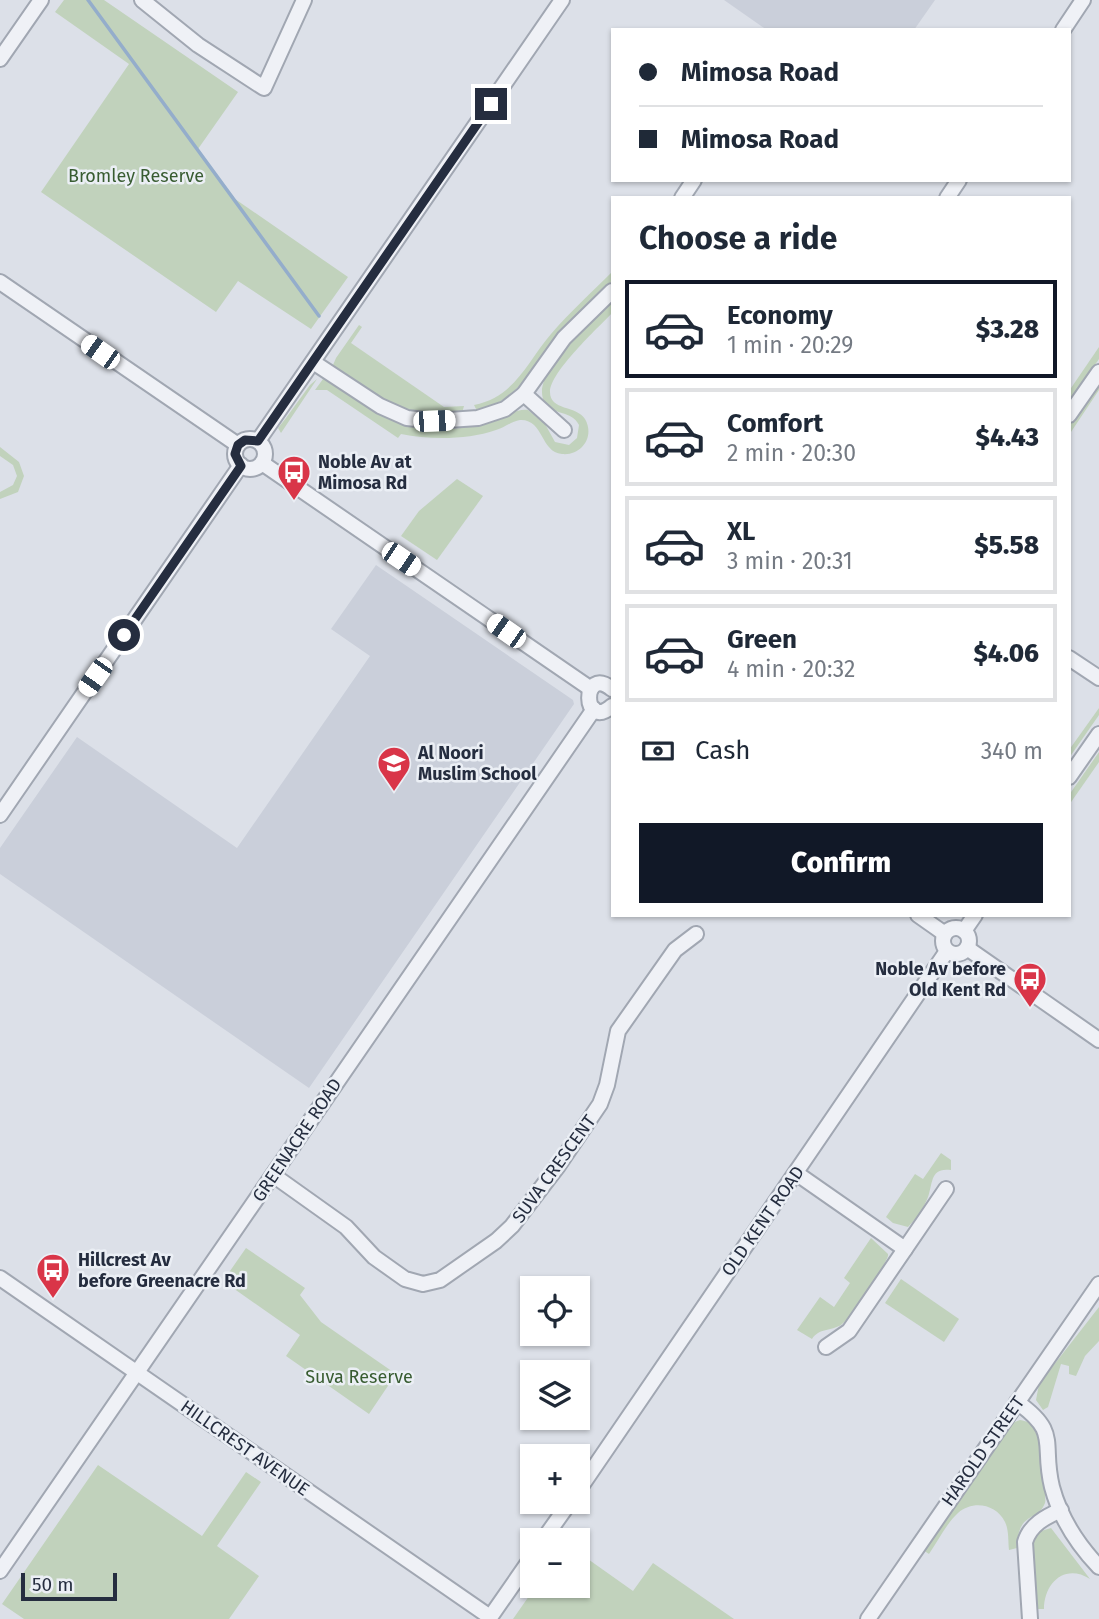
<!DOCTYPE html>
<html lang="en">
<head>
<meta charset="utf-8">
<style>
  :root { --surface:#fff; --page:#f6f6f7; --text:#1f2937; --muted:#747a83; --line:#e0e1e3; --accent:#111827 }
  body { margin:0; font-family:"Fira Sans",sans-serif; background:var(--page); color:var(--text); height:100vh; display:flex; flex-direction:column; font-size:26px; white-space:nowrap }
  * { box-sizing:border-box; margin:0 }
  p { font-size:23px; color:var(--muted) }
  .icon { flex:none; width:38px; height:38px; fill:none; stroke:currentColor; stroke-width:2; stroke-linecap:round; stroke-linejoin:round }
  .map { position:relative; flex:1; overflow:hidden }
  .side { position:absolute; left:611px; top:196px; width:460px; height:721px; display:flex; flex-direction:column; background:var(--surface); border-radius:0px; box-shadow:0 2px 5px #0004 }
  .side>* { flex:none }
  .banner { position:absolute; left:611px; top:28px; width:460px; height:154px; border-radius:0px; box-shadow:0 2px 5px #0004; display:grid; align-content:center; height:154px; padding:0 28px; background:var(--surface) }
  .fabs { position:absolute; left:520px; top:1276px; display:grid; gap:14px }
  .fabs a { display:grid; place-items:center; width:70px; height:70px; border-radius:0px; background:var(--surface); box-shadow:0 2px 5px #0004; font-size:35px }
  .scale { position:absolute; left:21px; bottom:18px; width:96px; box-sizing:border-box; padding-left:7px; border:4px solid #252d3f; border-top:0; font-size:19px; line-height:24px; white-space:nowrap; color:#252d3f; -webkit-text-stroke:5px #ebeff5; paint-order:stroke }
  .end { position:absolute; width:32px; height:32px; margin:-16px; border:9px solid #252d3f; background:#fff; box-shadow:0 0 0 4px #fff }
  .from { border-radius:50% }
  .car { position:absolute; width:21px; height:42px; margin:-21px -10px; border-radius:9px; box-shadow:0 0 5px 2px #0007; background:linear-gradient(#fff 24%,#345 0 40%,#fff 0 76%,#345 0 86%,#fff 0) }
  .banner b { display:flex; align-items:center; gap:24px; height:66px; font-size:26px }
  .banner b+b { border-top:2px solid var(--line) }
  .banner i { width:18px; height:18px; background:var(--text) }
  ul { padding:0; list-style:none }
  li { display:flex; align-items:center; gap:21px; height:98px; margin:0 14px 10px; padding:0 14px; border:4px solid var(--line); border-radius:0px }
  li div { flex:1 }
  li b { display:block; font-size:26px }
  li em { font-style:normal; font-weight:800 }
  li.on { border-color:var(--accent) }
  li>.icon { width:63px; height:63px; stroke-width:1.5 }
  h2 { padding:0 28px; font-size:32px; line-height:84px }
  .pay { display:flex; align-items:center; gap:18px; height:77px; padding:0 28px; font-size:26px }
  .pay p { margin-inline-start:auto }
  .button { display:flex; gap:14px; margin-top:auto; padding:14px 28px }
  .button a { flex:1; height:80px; border-radius:0px; background:var(--accent); color:#fff; font-size:28px; font-weight:800; line-height:80px; text-align:center }
  .map>svg:first-child { display:block }
  .built { fill:#cacfda }
  .green { fill:#c1d2bc }
  .lines { fill:none; stroke-linecap:round; stroke-linejoin:round }
  .stream { stroke:#94adcb; stroke-width:3.5 }
  .minor-casing { stroke:#a1a7b2; stroke-width:18 }
  .minor { stroke:#eff1f6; stroke-width:14 }
  .route { stroke:#252d3f; stroke-width:9 }
  .labels { text-anchor:middle; dominant-baseline:central; stroke-width:5; stroke-linejoin:round; paint-order:stroke }
  .park-label { font-size:18px; fill:#385c31; stroke:#ebeff5 }
  .poi-label { font-size:18px; font-weight:bold; fill:#252d3f; stroke:#ebeff5; text-anchor:start }
  .street-label { font-size:18px; fill:#252d3f; stroke:#ebeff5 }
</style>
</head>
<body>
<div class="map">
<svg width="1099" height="1619" viewBox="0 0 1099 1619">
  <rect width="100%" height="100%" fill="#dce0e8"/>
  <g class="built">
    <path d="M724,0H935L914,30H767Z"/>
    <path d="M376,565L573,700L574,704L309,1088L0,874V848L77,737L237,848L370,656L331,629Z"/>
  </g>
  <g class="green">
    <path d="M64,0H104L238,92L198,149L235,199L348,277L311,329L238,281L216,312L41,192L129,64L55,12Z"/>
    <path d="M612,272V281C597,296 580,311 565,327C535,361 524,398 477,411L474,405C515,397 527,362 551,334C570,312 592,292 612,272Z"/>
    <path d="M612,300V313C598,328 550,372 550,392C550,411 576,405 585,419C595,436 582,456 562,454C540,452 544,419 520,420C512,421 504,428 496,430C467,440 430,440 401,434L398,438L327,390H315L323,379L327,380C381,416 407,440 477,425C492,422 515,408 528,410L545,424L555,442L569,445L577,438L579,425C572,410 552,416 544,401C530,373 594,319 612,300Z"/>
    <path d="M359,325L362,327L351,343L444,407L464,406L462,413C448,413 432,415 418,414C388,411 360,385 336,369L333,365L336,358Z"/>
    <path d="M1099,347V359L1069,402V391Z"/>
    <path d="M317,379L281,433L278,428L286,418L310,385Z"/>
    <path d="M1099,383V390L1069,435V426Z"/>
    <path d="M0,447L19,462L24,476L18,492L0,499V492L13,485L17,476L13,465L0,456Z"/>
    <path d="M457,479L483,496L437,560L401,536L419,511Z"/>
    <path d="M1099,708V715L1069,758V750Z"/>
    <path d="M1099,752V762L1069,805V795Z"/>
    <path d="M941,1153L951,1160V1170C930,1167 933,1183 928,1197C924,1208 916,1219 908,1227L893,1223L886,1217L915,1174L923,1179Z"/>
    <path d="M871,1238L888,1254V1256C883,1270 852,1317 841,1325C831,1331 819,1328 812,1339L797,1330L820,1297L834,1307L850,1283L844,1278Z"/>
    <path d="M246,1248L305,1288L300,1295L321,1322L396,1374L369,1414L286,1356L300,1335L223,1281Z"/>
    <path d="M901,1279L959,1319L944,1342L885,1303Z"/>
    <path d="M1099,1307V1341L1085,1356L1076,1376L1069,1374V1366L1061,1364L1048,1407L1043,1410L1036,1400L1039,1384Z"/>
    <path d="M1020,1420C1027,1421 1034,1424 1038,1431C1040,1435 1047,1499 1045,1503C1037,1523 1018,1510 1017,1548L1009,1550C1008,1541 1009,1530 1005,1522C996,1504 973,1500 958,1513C946,1524 938,1541 929,1554L923,1550L1010,1424Z"/>
    <path d="M98,1465L202,1536L246,1472L261,1482L217,1546L259,1576L229,1619H24L2,1604Z"/>
    <path d="M1051,1528L1090,1579C1065,1563 1044,1583 1044,1609H1037L1032,1541L1038,1532Z"/>
    <path d="M578,1552L633,1591L653,1563L734,1619H513L536,1586H578Z"/>
  </g>
  <g class="lines">
    <path class="stream" d="M88,0L319,316"/>
    <defs>
      <g id="minor">
        <path d="M142,0L198,45L264,88L304,0"/>
        <path d="M1063,30L1083,0"/>
        <path d="M0,59L41,0"/>
        <path d="M682,198L694,180"/>
        <path d="M947,198L959,180"/>
        <path d="M0,282L238,445"/>
        <path d="M313,362L380,406L407,418L434,421L478,418L505,409L524,394L564,338L612,291"/>
        <path d="M524,394L564,430"/>
        <path d="M1069,415L1099,372"/>
        <circle cx="250" cy="454" r="15"/>
        <path d="M258,441L562,0"/>
        <path d="M262,463L591,689"/>
        <path d="M1069,658L1099,678"/>
        <path d="M612,689C581,664 582,732 612,706"/>
        <path d="M1069,777L1099,734"/>
        <path d="M0,815L241,465"/>
        <path d="M918,915L945,934"/>
        <circle cx="956" cy="941" r="13"/>
        <path d="M964,931L975,915"/>
        <path d="M967,948L1099,1040"/>
        <path d="M796,1173L905,1249"/>
        <path d="M273,1175L346,1227L374,1257L405,1279L423,1284L440,1280L496,1241L512,1226L558,1166L600,1104L607,1085L618,1031L675,950L696,934"/>
        <path d="M0,1278L490,1617"/>
        <path d="M826,1347L849,1331L946,1189"/>
        <path d="M1017,1402C1061,1433 1041,1443 1052,1487C1060,1517 1078,1545 1099,1567"/>
        <path d="M578,1491L947,951"/>
        <path d="M543,1540L570,1502"/>
        <path d="M0,1571L594,709"/>
        <path d="M489,1619L532,1557"/>
        <path d="M868,1619L1099,1284"/>
        <path d="M1030,1619L1025,1542C1030,1525 1045,1517 1061,1510"/>
      </g>
    </defs>
    <use href="#minor" class="minor-casing"/>
    <use href="#minor" class="minor"/>
  </g>
  <g class="lines">
    <path class="route" d="M124,635L241,466L235,454L238,445L245,440L258,441L491,104"/>
  </g>
  <defs>
    <symbol id="bus-pin" viewBox="-11 -11 22 30"><path d="M0 17L-7.5 6A9.5 9.5 0 1 1 7.5 6Z" fill="#d93548" stroke="#ebeff5"/><path d="M-5-6H5V4H4V6H2V4H-2V6H-4V4H-5ZM-3.5-4V0h7V-4ZM-3.5 1.2v1.5H-2V1.2ZM2 1.2v1.5H3.5V1.2Z" fill="#fff"/></symbol>
    <symbol id="school-pin" viewBox="-11 -11 22 30"><path d="M0 17L-7.5 6A9.5 9.5 0 1 1 7.5 6Z" fill="#d93548" stroke="#ebeff5"/><path d="M0-5L7-2L0 1L-7-2ZM-4 1L0 2.5L4 1V4Q0 6-4 4Z" fill="#fff"/></symbol>
  </defs>
  <g fill-rule="evenodd">
    <use href="#bus-pin" x="275" y="453" width="38" height="52"/>
    <use href="#school-pin" x="375" y="744" width="38" height="52"/>
    <use href="#bus-pin" x="1011" y="960" width="38" height="52"/>
    <use href="#bus-pin" x="34" y="1251" width="38" height="52"/>
  </g>
  <g class="labels">
    <g class="park-label">
      <text x="136" y="176">Bromley Reserve</text>
      <text x="359" y="1377">Suva Reserve</text>
    </g>
    <g class="poi-label">
      <text x="318" y="462">Noble Av at<tspan x="318" dy="21">Mimosa Rd</tspan></text>
      <text x="418" y="753">Al Noori<tspan x="418" dy="21">Muslim School</tspan></text>
      <text x="1006" y="969" text-anchor="end">Noble Av before<tspan x="1006" dy="21">Old Kent Rd</tspan></text>
      <text x="78" y="1260">Hillcrest Av<tspan x="78" dy="21">before Greenacre Rd</tspan></text>
    </g>
    <g class="street-label">
      <text transform="translate(297 1140) rotate(-56)">GREENACRE ROAD</text>
      <text transform="translate(554 1169) rotate(-54)">SUVA CRESCENT</text>
      <text transform="translate(763 1221) rotate(-55)">OLD KENT ROAD</text>
      <text transform="translate(245 1448) rotate(35)">HILLCREST AVENUE</text>
      <text transform="translate(983 1451) rotate(-55)">HAROLD STREET</text>
    </g>
  </g>
</svg>
<div class="fabs">
<a><svg class="icon" aria-label="locate" viewBox="0 0 24 24"><circle cx="12" cy="12" r="6"/><path d="M12 2v4M12 18v4M2 12h4M18 12h4"/></svg></a>
<a><svg class="icon" aria-label="layers" viewBox="0 0 24 24"><path d="M12 4l9 5-9 5-9-5zM3 14l9 5 9-5"/></svg></a>
<a>+</a>
<a>−</a>
</div>
<div class="scale">50 m</div>
<i class="end from" style="left:124px;top:635px"></i>
<i class="end" style="left:491px;top:104px"></i>
<i class="car" style="left:100px;top:352px;rotate:305deg"></i>
<i class="car" style="left:434px;top:421px;rotate:88deg"></i>
<i class="car" style="left:401px;top:559px;rotate:124deg"></i>
<i class="car" style="left:506px;top:631px;rotate:305deg"></i>
<i class="car" style="left:95px;top:677px;rotate:215deg"></i>
<div class="banner">
<b><i class="from"></i>Mimosa Road</b>
<b><i></i>Mimosa Road</b>
</div>
<section class="side">
<h2>Choose a ride</h2>
<ul>
<li class="on"><svg class="icon" aria-label="car" viewBox="0 0 24 24"><path d="M5 17H2v-5l4-1 3-4h7l3 4 3 1v5h-3M9 17h6M6 11h13"/><circle cx="7" cy="17" r="2"/><circle cx="17" cy="17" r="2"/></svg><div><b>Economy</b><p>1 min · 20:29</p></div><em>$3.28</em></li>
<li><svg class="icon" aria-label="car" viewBox="0 0 24 24"><path d="M5 17H2v-5l4-1 3-4h7l3 4 3 1v5h-3M9 17h6M6 11h13"/><circle cx="7" cy="17" r="2"/><circle cx="17" cy="17" r="2"/></svg><div><b>Comfort</b><p>2 min · 20:30</p></div><em>$4.43</em></li>
<li><svg class="icon" aria-label="car" viewBox="0 0 24 24"><path d="M5 17H2v-5l4-1 3-4h7l3 4 3 1v5h-3M9 17h6M6 11h13"/><circle cx="7" cy="17" r="2"/><circle cx="17" cy="17" r="2"/></svg><div><b>XL</b><p>3 min · 20:31</p></div><em>$5.58</em></li>
<li><svg class="icon" aria-label="car" viewBox="0 0 24 24"><path d="M5 17H2v-5l4-1 3-4h7l3 4 3 1v5h-3M9 17h6M6 11h13"/><circle cx="7" cy="17" r="2"/><circle cx="17" cy="17" r="2"/></svg><div><b>Green</b><p>4 min · 20:32</p></div><em>$4.06</em></li>
</ul>
<div class="pay"><svg class="icon" aria-label="cash" viewBox="0 0 24 24"><path d="M3 7h18v10H3z"/><circle cx="12" cy="12" r="2"/></svg>Cash<p>340 m</p></div>
<div class="button"><a>Confirm</a></div>
</section>
</div>
</body>
</html>
